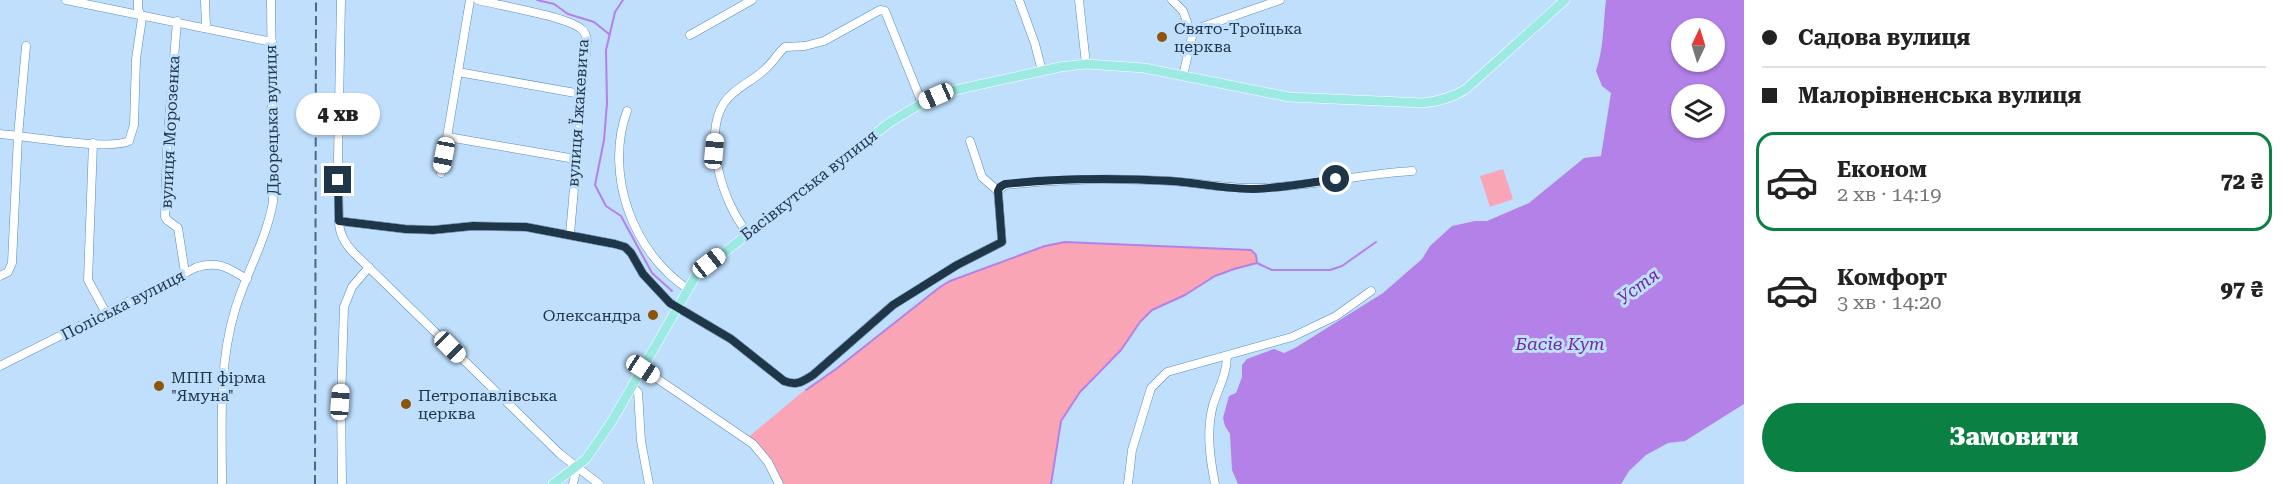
<!DOCTYPE html>
<html lang="uk">
<head>
<meta charset="utf-8">
<style>
  :root { --surface:#fff; --page:#f6f6f6; --text:#222; --muted:#767676; --line:#e0e0e0; --accent:#0b8043 }
  body { margin:0; font-family:"Roboto Serif",serif; background:var(--page); color:var(--text); height:100vh; display:flex; flex-direction:column; font-size:22px; white-space:nowrap }
  * { box-sizing:border-box; margin:0 }
  p { font-size:20px; color:var(--muted) }
  .icon { flex:none; width:33px; height:33px; fill:none; stroke:currentColor; stroke-width:2; stroke-linecap:round; stroke-linejoin:round }
  .map { position:relative; flex:1; overflow:hidden }
  .sheet { display:flex; flex-direction:column; background:var(--surface); width:540px }
  .sheet>* { flex:none }
  .banner { display:grid; align-content:center; height:132px; padding:0 18px; background:var(--surface) }
  .needle { width:39px; rotate:4deg }
  .tools { position:absolute; left:1671px; top:18px; display:grid; gap:12px }
  .tools a { display:grid; place-items:center; width:54px; height:54px; border-radius:50%; background:var(--surface); box-shadow:0 2px 4px #0004; font-size:30px }
  .end { position:absolute; width:27px; height:27px; margin:-14px; border:8px solid #1f3548; background:#fff; box-shadow:0 0 0 3px #fff }
  .from { border-radius:50% }
  .bubble { position:absolute; height:42px; border-radius:21px; background:var(--surface); box-shadow:0 2px 4px #0004; font-size:20px; font-weight:800; line-height:42px; text-align:center }
  .car { position:absolute; width:18px; height:36px; margin:-18px -9px; border-radius:8px; box-shadow:0 0 4px 2px #0007; background:linear-gradient(#fff 24%,#345 0 40%,#fff 0 76%,#345 0 86%,#fff 0) }
  .banner b { display:flex; align-items:center; gap:21px; height:57px; font-size:22px }
  .banner b+b { border-top:2px solid var(--line) }
  .banner i { width:15px; height:15px; background:var(--text) }
  ul { padding:0; list-style:none }
  li { display:flex; align-items:center; gap:18px; height:99px; margin:0 12px 9px; padding:0 6px; border:3px solid transparent; border-radius:18px }
  li div { flex:1 }
  li b { display:block; font-size:22px }
  li em { font-style:normal; font-weight:800 }
  li.on { border-color:var(--accent) }
  li>.icon { width:54px; height:54px; stroke-width:1.5 }
  .action { display:flex; gap:12px; margin-top:auto; padding:12px 18px }
  .action a { flex:1; height:69px; border-radius:36px; background:var(--accent); color:#fff; font-size:24px; font-weight:800; line-height:69px; text-align:center }
  main { display:flex; flex:1; min-height:0 }
  .map>svg:first-child { display:block }
  .green { fill:#f9a5b6 }
  .water { fill:#b481e8; fill-rule:evenodd }
  .lines { fill:none; stroke-linecap:round; stroke-linejoin:round }
  .stream { stroke:#b481e8; stroke-width:2 }
  .minor-casing { stroke:#598dba; stroke-width:9 }
  .major-casing { stroke:#fff; stroke-width:10 }
  .minor { stroke:#fff; stroke-width:8 }
  .major { stroke:#9ceae2; stroke-width:9 }
  .rail { stroke:#4e677e; stroke-width:2; stroke-dasharray:9 4.5; stroke-linecap:butt }
  .route { stroke:#1f3548; stroke-width:8 }
  .poi-dot { fill:#8d550a; stroke:#bfdffd; stroke-width:2 }
  .labels { text-anchor:middle; dominant-baseline:central; stroke-width:6; stroke-linejoin:round; paint-order:stroke }
  .poi-label { font-size:16px; fill:#1f3548; stroke:#bfdffd; text-anchor:start }
  .street-label { font-size:16px; fill:#1f3548; stroke:#bfdffd }
  .water-label { font-size:18px; font-style:italic; fill:#6f2ba3; stroke:#bfdffd }
</style>
</head>
<body>
<main>
<div class="map">
<svg width="1744" height="484" viewBox="0 0 1744 484">
  <rect width="100%" height="100%" fill="#bfdffd"/>
  <g class="green">
    <path d="M1503,169L1513,199L1490,207L1480,176Z"/>
    <path d="M1065,242L1251,250L1256,255L1257,263L1215,276L1185,295L1152,310L1140,322L1121,350L1080,392L1061,421L1051,484H779L768,462L746,439L800,394L836,369L940,287L950,281L1045,246Z"/>
  </g>
  <path class="water" d="M1606,0H1744V404L1685,441L1668,443L1646,455L1629,471L1621,484H1238L1232,470L1230,434L1225,426L1223,418L1229,396L1236,393L1242,377V365L1247,359L1274,349L1284,353L1295,348L1383,293L1422,259L1430,246L1452,226L1475,221H1487L1529,203L1584,158L1601,156L1611,93L1602,86L1596,71C1604,48 1603,24 1606,0ZM1682,28H1714V62H1682ZM1682,94H1714V128H1682Z"/>
  <g class="lines">
    <g class="stream">
      <path d="M537,0L554,4L568,14L594,22L609,34"/>
      <path d="M623,0L615,12L606,50L607,103L604,140L595,185L606,206L621,216L652,273L672,291"/>
      <path d="M806,390L836,369L940,287L950,281L1045,246L1065,242L1251,250L1256,255L1257,263"/>
      <path d="M1051,484L1061,421L1080,392L1121,350L1140,322L1152,310L1185,295L1215,276L1234,269L1257,263L1272,270H1330L1342,266L1376,242"/>
    </g>
    <defs>
      <g id="minor">
        <path d="M66,0L272,42"/>
        <path d="M205,0L206,27"/>
        <path d="M341,0L338,159L339,221L405,229L433,230L473,226L526,227L615,244L625,247L631,253L643,274L670,303L731,339L784,381C797,386 802,382 813,375L893,305L957,265L1002,242L998,191L1005,185C1060,179 1115,178 1170,181C1199,183 1228,189 1257,188C1309,187 1360,174 1412,171"/>
        <path d="M478,0C502,6 563,16 580,28C585,31 586,35 587,40L570,234"/>
        <path d="M1019,0L1035,44L1042,71"/>
        <path d="M1079,0L1086,64"/>
        <path d="M1172,0L1183,11L1192,36"/>
        <path d="M177,21L167,147L165,217L167,220L178,228L185,273"/>
        <path d="M690,35L752,0"/>
        <path d="M458,72L581,94"/>
        <path d="M1183,76L1192,36L1199,28L1280,0"/>
        <path d="M627,111C604,174 633,253 688,289"/>
        <path d="M0,134C26,136 109,151 129,141L134,125L136,59L142,18L138,9V0"/>
        <path d="M448,137L575,159"/>
        <path d="M970,141L982,177L998,191"/>
        <path d="M93,143L88,280L106,313"/>
        <path d="M441,173L470,0"/>
        <path d="M339,221C339,234 345,244 354,253L560,454L599,484"/>
        <path d="M748,233C723,205 702,136 724,103C733,89 751,82 763,71C772,64 777,54 785,47L805,46L824,41L880,10L885,11L922,103"/>
        <path d="M0,276L8,272L12,263L18,136L26,46"/>
        <path d="M0,366L197,267C221,261 227,268 247,279"/>
        <path d="M643,369L753,444L768,462L779,484"/>
        <path d="M632,387L638,392L641,441L649,484"/>
        <path d="M222,484C222,427 218,366 235,310C246,273 266,241 273,202L271,0"/>
        <path d="M342,484L341,402L344,307L352,287L369,267"/>
        <path d="M573,484L577,467"/>
        <path d="M1128,484L1132,450L1151,388L1167,372L1292,337L1336,316L1371,291"/>
        <path d="M1215,484C1210,458 1206,432 1213,405C1218,389 1227,374 1227,356"/>
      </g>
      <path id="major" d="M553,484L586,459L612,421L697,274L889,123L922,103L951,91L1060,67L1086,64L1144,68L1289,97L1423,103C1439,101 1452,98 1466,89L1565,0"/>
    </defs>
    <use href="#minor" class="minor-casing"/>
    <use href="#major" class="major-casing"/>
    <use href="#minor" class="minor"/>
    <use href="#major" class="major"/>
    <path class="rail" d="M315,484L316,0"/>
  </g>
  <g class="lines">
    <path class="route" d="M338,180L339,221L405,229L433,230L473,226L526,227L615,244L625,247L631,253L643,274L670,303L731,339L784,381C797,386 802,382 813,375L893,305L957,265L1002,242L998,191L1000,187L1005,184C1061,178 1115,178 1171,181C1198,183 1226,189 1253,189C1281,188 1308,183 1336,179"/>
  </g>
  <g class="poi-dot">
    <circle cx="1162" cy="37" r="6"/>
    <circle cx="653" cy="315" r="6"/>
    <circle cx="159" cy="386" r="6"/>
    <circle cx="406" cy="404" r="6"/>
  </g>
  <g class="labels">
    <g class="poi-label">
      <text x="1174" y="28">Свято-Троїцька<tspan x="1174" dy="18">церква</tspan></text>
      <text x="641" y="315" text-anchor="end">Олександра</text>
      <text x="171" y="377">МПП фірма<tspan x="171" dy="18">"Ямуна"</tspan></text>
      <text x="418" y="395">Петропавлівська<tspan x="418" dy="18">церква</tspan></text>
    </g>
    <g class="street-label">
      <text transform="translate(578 113) rotate(-86)">вулиця Їжакевича</text>
      <text transform="translate(272 120) rotate(-91)">Дворецька вулиця</text>
      <text transform="translate(170 132) rotate(-87)">вулиця Морозенка</text>
      <text transform="translate(809 185) rotate(-38)">Басівкутська вулиця</text>
      <text transform="translate(123 305) rotate(-27)">Поліська вулиця</text>
    </g>
    <g class="water-label">
      <text transform="translate(1638 286) rotate(-37)">Устя</text>
      <text x="1560" y="343">Басів Кут</text>
    </g>
  </g>
</svg>
<div class="tools">
<a><svg class="needle" viewBox="-14 -14 28 28"><path d="M0-13l5 13h-10z" fill="#e53935"/><path d="M0 13l5-13h-10z" fill="#767676"/></svg></a>
<a><svg class="icon" aria-label="layers" viewBox="0 0 24 24"><path d="M12 4l9 5-9 5-9-5zM3 14l9 5 9-5"/></svg></a>
</div>
<i class="end from" style="left:1336px;top:179px"></i>
<i class="end" style="left:338px;top:180px"></i>
<div class="bubble" style="left:296px;top:93px;width:84px">4 хв</div>
<i class="car" style="left:936px;top:96px;rotate:246deg"></i>
<i class="car" style="left:714px;top:151px;rotate:5deg"></i>
<i class="car" style="left:444px;top:155px;rotate:191deg"></i>
<i class="car" style="left:709px;top:263px;rotate:52deg"></i>
<i class="car" style="left:450px;top:347px;rotate:135deg"></i>
<i class="car" style="left:643px;top:369px;rotate:123deg"></i>
<i class="car" style="left:340px;top:402px;rotate:4deg"></i>
</div>
<section class="sheet">
<div class="banner">
<b><i class="from"></i>Садова вулиця</b>
<b><i></i>Малорівненська вулиця</b>
</div>
<ul>
<li class="on"><svg class="icon" aria-label="car" viewBox="0 0 24 24"><path d="M5 17H2v-5l4-1 3-4h7l3 4 3 1v5h-3M9 17h6M6 11h13"/><circle cx="7" cy="17" r="2"/><circle cx="17" cy="17" r="2"/></svg><div><b>Економ</b><p>2 хв · 14:19</p></div><em>72 ₴</em></li>
<li><svg class="icon" aria-label="car" viewBox="0 0 24 24"><path d="M5 17H2v-5l4-1 3-4h7l3 4 3 1v5h-3M9 17h6M6 11h13"/><circle cx="7" cy="17" r="2"/><circle cx="17" cy="17" r="2"/></svg><div><b>Комфорт</b><p>3 хв · 14:20</p></div><em>97 ₴</em></li>
</ul>
<div class="action"><a>Замовити</a></div>
</section>
</main>
</body>
</html>
